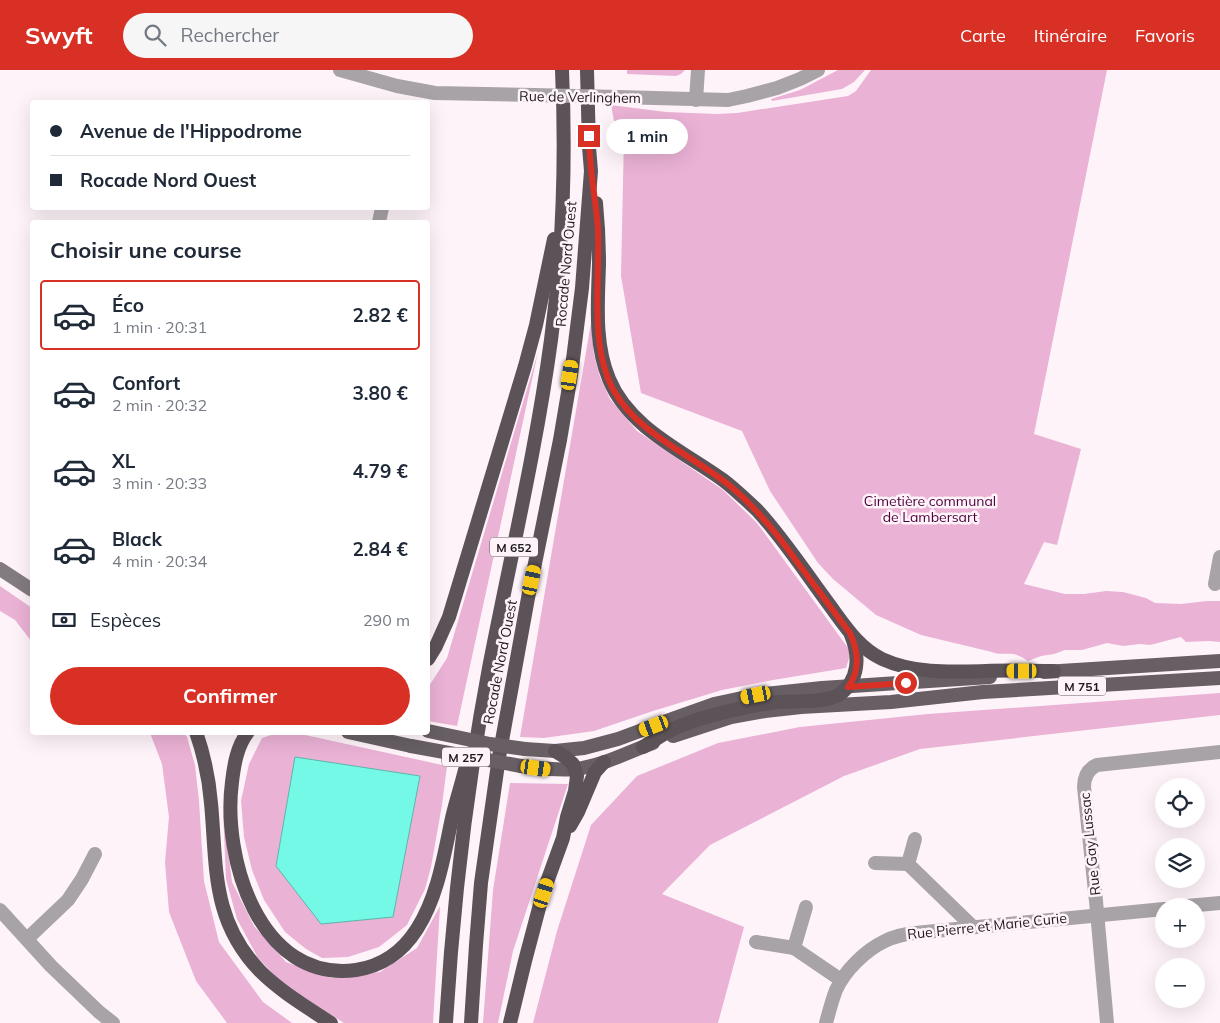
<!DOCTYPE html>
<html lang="fr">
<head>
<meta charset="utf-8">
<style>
  :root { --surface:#fff; --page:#f6f6f7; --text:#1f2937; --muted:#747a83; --line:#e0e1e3; --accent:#d93025 }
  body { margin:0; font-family:Mulish,sans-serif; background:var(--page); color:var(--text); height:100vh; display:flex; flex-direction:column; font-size:19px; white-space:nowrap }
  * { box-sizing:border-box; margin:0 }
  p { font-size:16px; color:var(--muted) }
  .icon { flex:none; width:28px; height:28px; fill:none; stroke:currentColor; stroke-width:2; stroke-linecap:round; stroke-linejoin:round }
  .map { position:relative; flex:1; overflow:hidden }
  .drawer { position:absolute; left:30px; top:150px; width:400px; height:515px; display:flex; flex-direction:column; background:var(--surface); border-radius:5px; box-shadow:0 5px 20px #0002 }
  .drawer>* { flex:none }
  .banner { position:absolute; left:30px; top:30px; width:400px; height:110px; border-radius:5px; box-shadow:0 5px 20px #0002; display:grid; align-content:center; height:110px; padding:0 20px; background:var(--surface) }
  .fabs { position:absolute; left:1155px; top:708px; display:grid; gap:10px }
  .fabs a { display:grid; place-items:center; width:50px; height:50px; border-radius:50%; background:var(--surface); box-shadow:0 5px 20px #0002; font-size:25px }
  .end { position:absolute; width:22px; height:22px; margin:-11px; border:6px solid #d93025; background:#fff; box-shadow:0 0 0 2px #fff }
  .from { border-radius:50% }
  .bubble { position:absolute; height:35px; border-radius:18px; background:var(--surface); box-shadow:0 5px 20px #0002; font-size:16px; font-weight:700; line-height:35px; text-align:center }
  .car { position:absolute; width:15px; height:30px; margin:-15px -8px; border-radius:6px; box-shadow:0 0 4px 1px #0007; background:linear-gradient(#f5c518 24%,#345 0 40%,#f5c518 0 76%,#345 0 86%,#f5c518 0) }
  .banner b { display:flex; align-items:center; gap:18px; height:48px; font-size:19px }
  .banner b+b { border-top:1px solid var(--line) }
  .banner i { width:12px; height:12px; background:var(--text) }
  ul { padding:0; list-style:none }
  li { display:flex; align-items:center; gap:15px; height:70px; margin:0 10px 8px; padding:0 10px; border:2px solid transparent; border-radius:5px }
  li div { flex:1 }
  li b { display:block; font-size:19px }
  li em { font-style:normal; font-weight:700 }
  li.selected { border-color:var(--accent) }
  li>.icon { width:45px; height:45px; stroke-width:1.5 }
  h2 { padding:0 20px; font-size:22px; line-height:60px }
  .pay { display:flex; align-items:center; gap:12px; height:55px; padding:0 20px; font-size:19px }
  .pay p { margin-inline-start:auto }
  .button { display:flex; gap:10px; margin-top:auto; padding:10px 20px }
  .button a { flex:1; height:58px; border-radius:30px; background:var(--accent); color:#fff; font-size:20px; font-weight:700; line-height:58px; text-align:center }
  header { display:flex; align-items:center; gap:30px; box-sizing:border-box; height:70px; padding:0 25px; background:var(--accent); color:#fff }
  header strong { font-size:24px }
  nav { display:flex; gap:28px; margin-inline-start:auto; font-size:18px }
  .search { width:350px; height:45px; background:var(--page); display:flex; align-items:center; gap:12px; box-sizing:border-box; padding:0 18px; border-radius:28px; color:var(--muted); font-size:19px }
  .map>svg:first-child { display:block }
  .green { fill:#eab2d5 }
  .water { fill:#75f9e7; stroke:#5bb6aa }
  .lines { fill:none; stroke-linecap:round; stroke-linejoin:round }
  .minor { stroke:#a8a3a6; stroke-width:14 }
  .secondary { stroke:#827b7f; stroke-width:14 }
  .primary { stroke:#675f64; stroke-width:14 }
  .trunk { stroke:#5c5358; stroke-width:14 }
  .minor-bridge { stroke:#a8a3a6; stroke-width:14 }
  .primary-bridge { stroke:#675f64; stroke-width:14 }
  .route { stroke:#d93025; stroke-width:6 }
  .labels { text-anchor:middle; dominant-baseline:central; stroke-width:5; stroke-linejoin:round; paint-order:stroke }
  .shield { fill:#fff3fa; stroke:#625b5f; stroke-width:1 }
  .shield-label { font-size:12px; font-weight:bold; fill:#1e1a1d }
  .street-label { font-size:14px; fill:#1e1a1d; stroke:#fff3fa }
  .park-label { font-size:14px; fill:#4d023c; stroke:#fff3fa }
</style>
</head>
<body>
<header>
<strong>Swyft</strong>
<div class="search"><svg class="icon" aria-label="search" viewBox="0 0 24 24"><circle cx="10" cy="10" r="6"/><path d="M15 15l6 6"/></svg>Rechercher</div>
<nav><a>Carte</a><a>Itinéraire</a><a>Favoris</a></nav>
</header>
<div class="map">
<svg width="1220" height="953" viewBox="0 0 1220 953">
  <rect width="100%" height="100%" fill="#fff3fa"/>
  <g class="green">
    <path d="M627,0H685L681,4L676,6L627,4Z"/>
    <path d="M838,0H865L854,12L842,19L772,31L771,29L800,20Z"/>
    <path d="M871,0H1107L1034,364L1081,379L1057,475L1044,472L1024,514L1065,524H1084L1106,521L1123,522L1146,528L1155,533L1181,534L1207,531H1220V572L1209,571L1186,572L1181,567L1150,575L1140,574L1123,576L1107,573L1082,580H1065L1054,584L1041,586L1028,591C1024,588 1018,585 1013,584C1005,583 999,585 992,582L921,565L876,545L833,509L818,493L770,421L742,361L641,323L621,206L624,66L614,51L611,35L666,42L717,44L737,43L848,26L856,21Z"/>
    <path d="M591,253L594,285L600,307L610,329L637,361L723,420L757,453L851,582L846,598L773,610L722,620L653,641L594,661L544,668L520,667Z"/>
    <path d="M538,282L457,656L428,651V616L431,613L447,588Z"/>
    <path d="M0,516L32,538V572L15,550L0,541Z"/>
    <path d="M1220,623V645L920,679L844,706L710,775L662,824L744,857L718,953H533L557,861L591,755L637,706L718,673L800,657L928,644Z"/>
    <path d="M150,663H184L187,667L195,695L199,731L204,811L219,872L263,932L292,953H227L196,911L169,842L165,792L169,747L162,694Z"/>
    <path d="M277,663H296L447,696L442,735L431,797L425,819L407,855L379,877L348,887L322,888L306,879L285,862L264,830L252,800L244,767L241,731L249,694L262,668Z"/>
    <path d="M510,713L568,714L513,881L498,953H483L493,820Z"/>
    <path d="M223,740L232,812L254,856L286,892L331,908L380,902L417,878L440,836L433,953H344L283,914L258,888L237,849L226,809Z"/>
  </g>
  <path class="water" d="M295,687L420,706L393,847L321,854L276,796Z"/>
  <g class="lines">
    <g class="minor">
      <path d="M340,0L397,16L435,23L534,25"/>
      <path d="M618,27L728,30L747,26L777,18L800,9L818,0"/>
      <path d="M696,30L698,0"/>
      <path d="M379,152L382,138"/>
      <path d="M1215,514L1220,487"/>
      <path d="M915,769L908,794L973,857"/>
      <path d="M875,793L908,794"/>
      <path d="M1187,836L1220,833"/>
      <path d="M806,837L794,878L841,910"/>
      <path d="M0,840L51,896L99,942L113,953"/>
      <path d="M27,869L68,830L82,809L95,784"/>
      <path d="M756,872L794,878"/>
      <path d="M826,953C829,942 832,930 836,920C845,900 866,880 885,871C895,866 905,864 915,863L1164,839"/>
      <path d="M1107,953L1096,831L1084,717C1084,707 1088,699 1097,695L1220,682"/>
    </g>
    <path class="secondary" d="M0,499L32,520"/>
    <g class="primary">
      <path d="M1044,602L1220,591"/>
      <path d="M348,662L411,676"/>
      <path d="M673,666L731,647L765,641L801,637L891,632L983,622L1220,608"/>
      <path d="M525,679L555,681L584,678L618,669L672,649L714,634L756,625L822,618L990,607"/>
      <path d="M521,696C539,698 557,701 575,699C602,696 628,682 653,673"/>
    </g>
    <g class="trunk">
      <path d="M596,133C598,153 599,174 599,194C598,232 594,273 609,309C629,358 683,381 723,410C735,419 746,430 757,440C783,468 805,502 828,533C843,553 858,578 882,589C915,604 951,602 986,601C1009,600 1032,601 1054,601"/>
      <path d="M428,589L436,576L449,547L525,296L536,255L554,169"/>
      <path d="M196,662C204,685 209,709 211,733C217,797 211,850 260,901C281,922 307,937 331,953"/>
      <path d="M248,662C237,676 234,695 232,712C222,787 259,913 356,900C382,896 403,881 417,859C438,826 444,785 452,748C456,731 461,716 465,700"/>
      <path d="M643,677C655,670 667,661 680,656C707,645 740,638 769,633C787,630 826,634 840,624C859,610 860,586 851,565"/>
      <path d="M570,756L578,742L595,702L604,692"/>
      <path d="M446,953C453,834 467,715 489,598C510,489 536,381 551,270C563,181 566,90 562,0"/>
      <path d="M471,953L476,875L481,813L499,687L528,528L560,370L571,305L582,218L591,101L589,77L587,0"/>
      <path d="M510,953L525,891L543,823L563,768L567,747L575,721L577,706L573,694L565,687L555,681"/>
    </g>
    <path class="minor-bridge" d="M534,25L618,27"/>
    <g class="primary-bridge">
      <path d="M428,661L490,674L525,679"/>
      <path d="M411,676L521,696"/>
    </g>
  </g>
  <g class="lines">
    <path class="route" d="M589,66C589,98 596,129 598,160C600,209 589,277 614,321C640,367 698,387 736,421C761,443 781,469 800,496C817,518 833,541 850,563C858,581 861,600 848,617L906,613"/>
  </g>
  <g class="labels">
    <g class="shield">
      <rect x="490" y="467.5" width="48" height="19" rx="4"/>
      <rect x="1058" y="606.5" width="48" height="19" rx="4"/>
      <rect x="442" y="677.5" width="48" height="19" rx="4"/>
    </g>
    <g class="shield-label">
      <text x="514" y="477">M 652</text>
      <text x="1082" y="616">M 751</text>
      <text x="466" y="687">M 257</text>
    </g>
    <g class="street-label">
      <text transform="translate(580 27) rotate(1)">Rue de Verlinghem</text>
      <text transform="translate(566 194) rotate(-85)">Rocade Nord Ouest</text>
      <text transform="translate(500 592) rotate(-79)">Rocade Nord Ouest</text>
      <text transform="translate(1090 774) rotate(-96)">Rue Gay Lussac</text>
      <text transform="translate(987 856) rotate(-6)">Rue Pierre et Marie Curie</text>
    </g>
    <g class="park-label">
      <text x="930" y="431">Cimetière communal<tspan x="930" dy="16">de Lambersart</tspan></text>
    </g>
  </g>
</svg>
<div class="fabs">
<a><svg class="icon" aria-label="locate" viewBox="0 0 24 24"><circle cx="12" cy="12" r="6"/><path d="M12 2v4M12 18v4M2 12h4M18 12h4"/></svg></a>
<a><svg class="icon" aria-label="layers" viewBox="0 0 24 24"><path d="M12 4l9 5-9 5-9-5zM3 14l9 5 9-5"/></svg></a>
<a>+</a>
<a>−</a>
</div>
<i class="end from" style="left:906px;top:613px"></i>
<i class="end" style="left:589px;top:66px"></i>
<div class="bubble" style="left:606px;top:49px;width:82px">1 min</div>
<i class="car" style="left:570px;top:305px;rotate:8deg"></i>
<i class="car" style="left:532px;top:510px;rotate:12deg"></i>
<i class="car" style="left:1022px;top:601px;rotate:270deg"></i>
<i class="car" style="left:756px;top:625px;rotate:259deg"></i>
<i class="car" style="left:654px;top:656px;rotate:249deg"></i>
<i class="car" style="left:536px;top:698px;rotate:98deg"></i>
<i class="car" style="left:544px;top:823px;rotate:18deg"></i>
<div class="banner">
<b><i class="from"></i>Avenue de l'Hippodrome</b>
<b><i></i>Rocade Nord Ouest</b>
</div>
<section class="drawer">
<h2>Choisir une course</h2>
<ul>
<li class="selected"><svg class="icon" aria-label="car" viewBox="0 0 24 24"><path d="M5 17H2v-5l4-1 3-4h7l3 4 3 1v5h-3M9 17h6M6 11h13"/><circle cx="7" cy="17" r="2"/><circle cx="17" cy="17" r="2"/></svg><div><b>Éco</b><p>1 min · 20:31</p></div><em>2.82 €</em></li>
<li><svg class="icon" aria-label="car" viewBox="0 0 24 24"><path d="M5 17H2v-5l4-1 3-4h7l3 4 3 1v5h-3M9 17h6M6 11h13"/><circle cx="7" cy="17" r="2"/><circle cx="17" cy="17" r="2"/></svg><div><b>Confort</b><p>2 min · 20:32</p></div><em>3.80 €</em></li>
<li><svg class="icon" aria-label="car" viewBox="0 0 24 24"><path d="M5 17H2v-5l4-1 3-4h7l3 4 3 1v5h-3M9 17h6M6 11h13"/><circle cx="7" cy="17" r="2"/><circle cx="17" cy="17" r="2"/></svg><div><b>XL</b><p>3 min · 20:33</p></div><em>4.79 €</em></li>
<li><svg class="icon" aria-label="car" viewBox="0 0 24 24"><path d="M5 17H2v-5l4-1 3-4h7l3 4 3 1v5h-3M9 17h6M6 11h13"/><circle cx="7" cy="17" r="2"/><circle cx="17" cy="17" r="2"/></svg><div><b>Black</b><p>4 min · 20:34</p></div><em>2.84 €</em></li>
</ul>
<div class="pay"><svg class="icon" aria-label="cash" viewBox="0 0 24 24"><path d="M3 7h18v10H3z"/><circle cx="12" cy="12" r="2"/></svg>Espèces<p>290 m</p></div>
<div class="button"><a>Confirmer</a></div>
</section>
</div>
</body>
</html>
